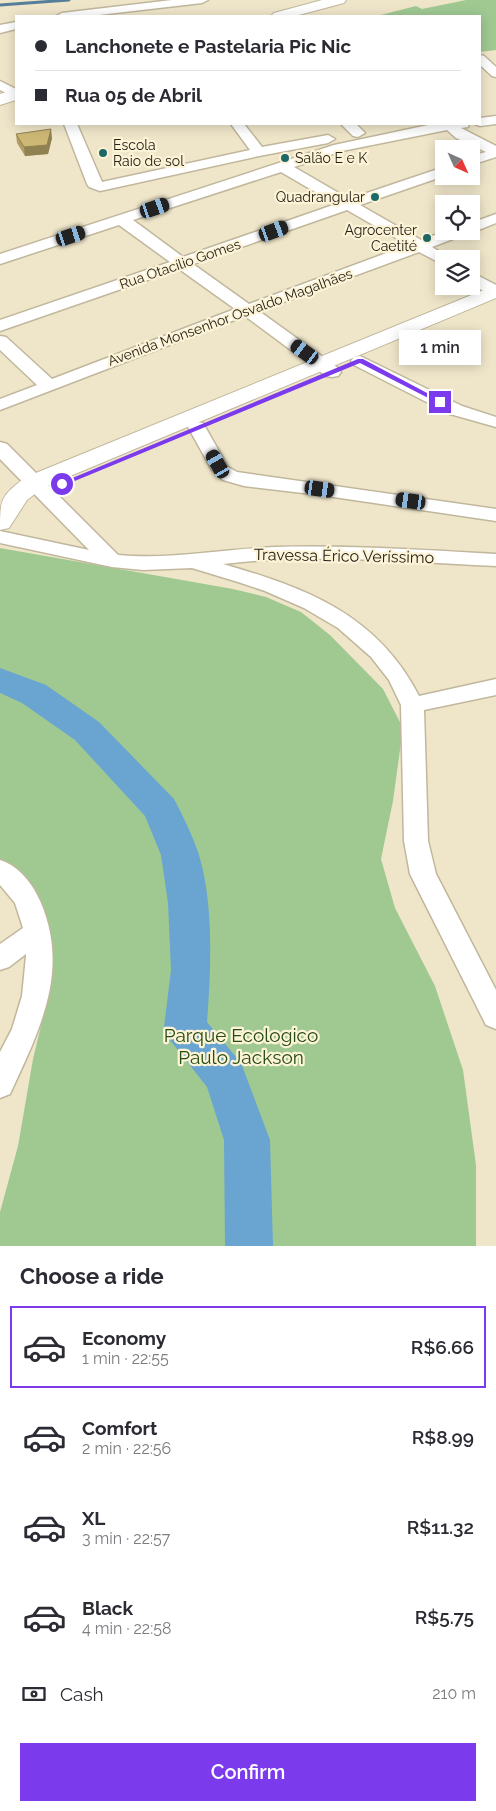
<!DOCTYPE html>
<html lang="en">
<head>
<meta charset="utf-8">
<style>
  :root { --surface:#fff; --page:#f7f7f7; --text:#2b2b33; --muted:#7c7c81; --line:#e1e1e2; --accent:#7c3aed }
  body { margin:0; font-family:Raleway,sans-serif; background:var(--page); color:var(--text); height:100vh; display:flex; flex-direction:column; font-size:19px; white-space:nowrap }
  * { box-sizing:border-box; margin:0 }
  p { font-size:16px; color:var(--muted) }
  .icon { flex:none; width:28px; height:28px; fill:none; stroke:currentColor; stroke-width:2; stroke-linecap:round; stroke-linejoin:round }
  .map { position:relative; height:1246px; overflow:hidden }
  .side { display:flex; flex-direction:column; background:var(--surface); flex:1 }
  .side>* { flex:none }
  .banner { position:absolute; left:15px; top:15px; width:466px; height:110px; border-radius:0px; box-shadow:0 2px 12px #0003; display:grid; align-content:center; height:110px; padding:0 20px; background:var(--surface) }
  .needle { width:32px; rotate:135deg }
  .tools { position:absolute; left:435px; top:140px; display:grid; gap:10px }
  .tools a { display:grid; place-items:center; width:45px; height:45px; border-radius:0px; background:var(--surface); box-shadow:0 2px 12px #0003; font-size:25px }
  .end { position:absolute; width:22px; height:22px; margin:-11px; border:6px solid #7c3aed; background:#fff; box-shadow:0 0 0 2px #fff }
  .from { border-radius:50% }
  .bubble { position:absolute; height:35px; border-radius:0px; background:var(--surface); box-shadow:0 2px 12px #0003; font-size:16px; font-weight:600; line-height:35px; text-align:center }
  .car { position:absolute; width:15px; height:30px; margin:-15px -8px; border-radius:6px; box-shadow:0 0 4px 1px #0007; background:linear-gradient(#222 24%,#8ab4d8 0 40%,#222 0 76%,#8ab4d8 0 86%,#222 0) }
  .banner b { display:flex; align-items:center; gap:18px; height:48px; font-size:19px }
  .banner b+b { border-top:1px solid var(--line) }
  .banner i { width:12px; height:12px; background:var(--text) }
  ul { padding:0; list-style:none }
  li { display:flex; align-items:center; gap:15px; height:82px; margin:0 10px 8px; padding:0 10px; border:2px solid transparent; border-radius:0px }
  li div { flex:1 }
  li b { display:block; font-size:19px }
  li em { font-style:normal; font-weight:600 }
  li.active { border-color:var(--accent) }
  li>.icon { width:45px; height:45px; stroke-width:1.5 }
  h2 { padding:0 20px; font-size:22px; line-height:60px }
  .pay { display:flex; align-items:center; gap:12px; height:55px; padding:0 20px; font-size:19px }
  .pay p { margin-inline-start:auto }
  .action { display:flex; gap:10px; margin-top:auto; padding:10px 20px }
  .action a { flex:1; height:58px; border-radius:0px; background:var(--accent); color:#fff; font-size:20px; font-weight:600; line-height:58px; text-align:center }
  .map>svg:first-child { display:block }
  .green { fill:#a0c992 }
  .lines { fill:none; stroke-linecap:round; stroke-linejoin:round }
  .stream { stroke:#557e99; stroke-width:3 }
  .river { fill:#69a5d0; fill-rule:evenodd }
  .minor-casing { stroke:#c0b79c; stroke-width:3 }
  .tertiary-casing { stroke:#c0b79c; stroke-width:2 }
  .primary-casing { stroke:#c0b79c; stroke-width:2 }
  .minor { fill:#fff; fill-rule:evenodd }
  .tertiary { fill:#fff; fill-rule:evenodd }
  .primary { fill:#fff; fill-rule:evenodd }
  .wall { fill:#b19e65 }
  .shaded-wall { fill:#908153 }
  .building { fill:#ceb876; stroke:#908153 }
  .route { fill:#7c3aed }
  .poi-dot { fill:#1d6968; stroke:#fdf3d7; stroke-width:2 }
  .labels { text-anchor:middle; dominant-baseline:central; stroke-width:4.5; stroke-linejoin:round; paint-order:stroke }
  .far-poi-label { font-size:14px; fill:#262218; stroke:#fdf3d7; text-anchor:start }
  .far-street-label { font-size:14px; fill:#262218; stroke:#fdf3d7 }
  .street-label { font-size:16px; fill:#262218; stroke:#fdf3d7 }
  .near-park-label { font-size:19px; fill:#254c14; stroke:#fdf3d7 }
</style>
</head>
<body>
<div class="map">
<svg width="496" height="1246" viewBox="0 0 496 1246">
  <rect width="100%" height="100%" fill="#efe6ca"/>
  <g class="green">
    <path d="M466,0H496V50L480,52V16H377L416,6L422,9Z"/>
    <path d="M0,548L233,589L266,597L301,612L330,635L383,689L403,728L393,801L381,859L395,908L435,986L463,1070L476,1165V1246H0V1212L18,1146L33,1059L44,1013L51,939L43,908L32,887L8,863L0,859Z"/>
  </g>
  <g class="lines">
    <path class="stream" d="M0,5L69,0"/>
    <path class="river" d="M0,668L46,685L99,722L174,799C183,816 193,836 199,855C214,905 211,970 207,1022L241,1063L270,1140L273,1246H225L224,1140L207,1087L170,1040L164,1027L171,970L168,903L161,855L145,816L75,740L22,703L0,693Z"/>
    <defs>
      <g id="minor">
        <path d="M172,0H208L202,3L90,16H56L62,13Z"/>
        <path d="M16,22V29L0,33V25Z"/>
        <path d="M480,55L484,56L496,67V77L492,76L480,65Z"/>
        <path d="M0,81L16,89V98L0,90Z"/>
        <path d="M496,116V124L480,126L475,124H480V118Z"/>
        <path d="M64,124H77L102,182L250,150L231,124H244L262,147L328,135L335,139L328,143L259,156L100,191L89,187L87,184Z"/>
        <path d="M341,124H356L365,133L358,137L353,136Z"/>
        <path d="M433,124H469L468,127L461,128L496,146V157L471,165V156L486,152L456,138L447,130L342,151L294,167L349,199L444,167V176L360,205L421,240L446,231H471V223L496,214V223L476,231L468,232L466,234L432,247L451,259H444V265L419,252L259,311L338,368L341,372L338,376L332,377L326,376L245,316L0,410V399L37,385L0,350V336L6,337L52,379L235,309L179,269L0,331V320L170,262L119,225L0,264V254L334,145ZM281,172L336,204L183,257L133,220ZM347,210L408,245L249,304L193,264Z"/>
        <path d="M471,272L496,285V296L489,294L471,284Z"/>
        <path d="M360,356L462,406L496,417V427L450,414L354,365L351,361L354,357Z"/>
        <path d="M197,422L203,423L228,467L237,472L496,509V521L320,495L244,486L223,480L212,470L188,427L191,423Z"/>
        <path d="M0,442L7,444L118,555C173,560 222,549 276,547C349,545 423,550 496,554V566C406,562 313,553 223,564C306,588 377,614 419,696L496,679V695L424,710L428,841L436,874L496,990V1029L486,1025L410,874L404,841L401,705L389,680L371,657L338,628L304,608L265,591L238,582L192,568L143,570L112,567L0,543V531L89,550L0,459Z"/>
        <path d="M0,860C19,866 33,884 41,903C70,972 39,1031 10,1094L0,1098V1052L12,1029L22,996L26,956V954L9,967L0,970V944L23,928L15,903L0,885Z"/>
      </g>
      <path id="tertiary" d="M496,285V298L44,487L27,500L9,528L0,530C0,498 1,496 26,477Z"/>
      <g id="primary">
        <path d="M322,0H346L344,3L295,16H271L274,13Z"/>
        <path d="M16,89V100L0,105V94Z"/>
      </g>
    </defs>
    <use href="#minor" class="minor-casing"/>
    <use href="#tertiary" class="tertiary-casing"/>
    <use href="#primary" class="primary-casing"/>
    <use href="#minor" class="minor"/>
    <use href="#tertiary" class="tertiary"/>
    <use href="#primary" class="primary"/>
  </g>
  <path class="wall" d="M16,134L52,138L48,154L25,156L17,143Z"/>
  <path class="shaded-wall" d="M51,129L52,138L48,154L25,156L24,147Z"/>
  <path class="building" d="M51,129L47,145L24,147L16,134Z"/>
  <path class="route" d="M358,359H363L444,402L438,403L360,363L65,485L58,484Z"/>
  <g class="poi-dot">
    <circle cx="103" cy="153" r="5"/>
    <circle cx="285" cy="158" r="5"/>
    <circle cx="375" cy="197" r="5"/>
    <circle cx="427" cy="238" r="5"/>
  </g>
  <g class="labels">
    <g class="far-poi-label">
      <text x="113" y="145">Escola<tspan x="113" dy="16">Raio de sol</tspan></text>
      <text x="295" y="158">Salão E e K</text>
      <text x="365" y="197" text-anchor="end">Quadrangular</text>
      <text x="417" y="230" text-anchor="end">Agrocenter<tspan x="417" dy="16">Caetité</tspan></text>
    </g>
    <g class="far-street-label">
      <text transform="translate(180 264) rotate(-19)">Rua Otacílio Gomes</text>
      <text transform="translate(230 317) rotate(-20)">Avenida Monsenhor Osvaldo Magalhães</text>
    </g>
    <g class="street-label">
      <text transform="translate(344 556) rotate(1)">Travessa Érico Veríssimo</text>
    </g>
    <g class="near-park-label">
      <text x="241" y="1035">Parque Ecologico<tspan x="241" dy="22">Paulo Jackson</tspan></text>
    </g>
  </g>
</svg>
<div class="tools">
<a><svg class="needle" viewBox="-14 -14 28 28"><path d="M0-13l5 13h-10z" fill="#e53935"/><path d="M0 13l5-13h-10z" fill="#7c7c81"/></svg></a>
<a><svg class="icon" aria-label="locate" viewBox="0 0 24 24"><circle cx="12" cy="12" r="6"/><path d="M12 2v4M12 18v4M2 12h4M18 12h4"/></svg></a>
<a><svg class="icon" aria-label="layers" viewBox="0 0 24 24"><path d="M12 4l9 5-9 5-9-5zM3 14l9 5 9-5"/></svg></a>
</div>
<i class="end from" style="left:62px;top:484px"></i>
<i class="end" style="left:440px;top:402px"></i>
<div class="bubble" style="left:399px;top:330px;width:82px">1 min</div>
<i class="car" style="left:155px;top:208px;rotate:71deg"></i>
<i class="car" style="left:274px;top:231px;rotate:70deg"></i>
<i class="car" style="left:71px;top:236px;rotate:72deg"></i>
<i class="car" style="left:305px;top:352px;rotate:306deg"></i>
<i class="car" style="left:218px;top:464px;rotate:330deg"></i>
<i class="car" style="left:320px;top:489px;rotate:98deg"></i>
<i class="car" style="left:411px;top:501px;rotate:278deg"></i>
<div class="banner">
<b><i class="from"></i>Lanchonete e Pastelaria Pic Nic</b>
<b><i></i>Rua 05 de Abril</b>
</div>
</div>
<section class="side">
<h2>Choose a ride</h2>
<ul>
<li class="active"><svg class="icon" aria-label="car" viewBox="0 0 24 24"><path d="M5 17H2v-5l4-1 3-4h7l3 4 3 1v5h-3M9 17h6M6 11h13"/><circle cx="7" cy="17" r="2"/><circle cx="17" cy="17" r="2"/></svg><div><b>Economy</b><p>1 min · 22:55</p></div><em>R$6.66</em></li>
<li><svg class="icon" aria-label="car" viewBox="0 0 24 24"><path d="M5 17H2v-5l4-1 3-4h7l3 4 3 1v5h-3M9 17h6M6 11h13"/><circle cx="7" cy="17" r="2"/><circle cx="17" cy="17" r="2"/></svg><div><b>Comfort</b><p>2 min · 22:56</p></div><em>R$8.99</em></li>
<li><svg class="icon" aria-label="car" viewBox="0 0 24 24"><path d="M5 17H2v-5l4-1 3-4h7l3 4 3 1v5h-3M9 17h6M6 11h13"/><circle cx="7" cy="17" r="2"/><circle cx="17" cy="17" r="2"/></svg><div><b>XL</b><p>3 min · 22:57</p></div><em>R$11.32</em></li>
<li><svg class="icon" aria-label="car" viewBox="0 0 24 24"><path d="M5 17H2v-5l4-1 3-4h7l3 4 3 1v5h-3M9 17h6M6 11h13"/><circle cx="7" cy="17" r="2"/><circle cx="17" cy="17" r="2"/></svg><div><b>Black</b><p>4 min · 22:58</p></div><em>R$5.75</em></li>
</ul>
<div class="pay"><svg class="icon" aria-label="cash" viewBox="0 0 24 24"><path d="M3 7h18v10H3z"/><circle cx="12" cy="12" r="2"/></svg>Cash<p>210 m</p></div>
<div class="action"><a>Confirm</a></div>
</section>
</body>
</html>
